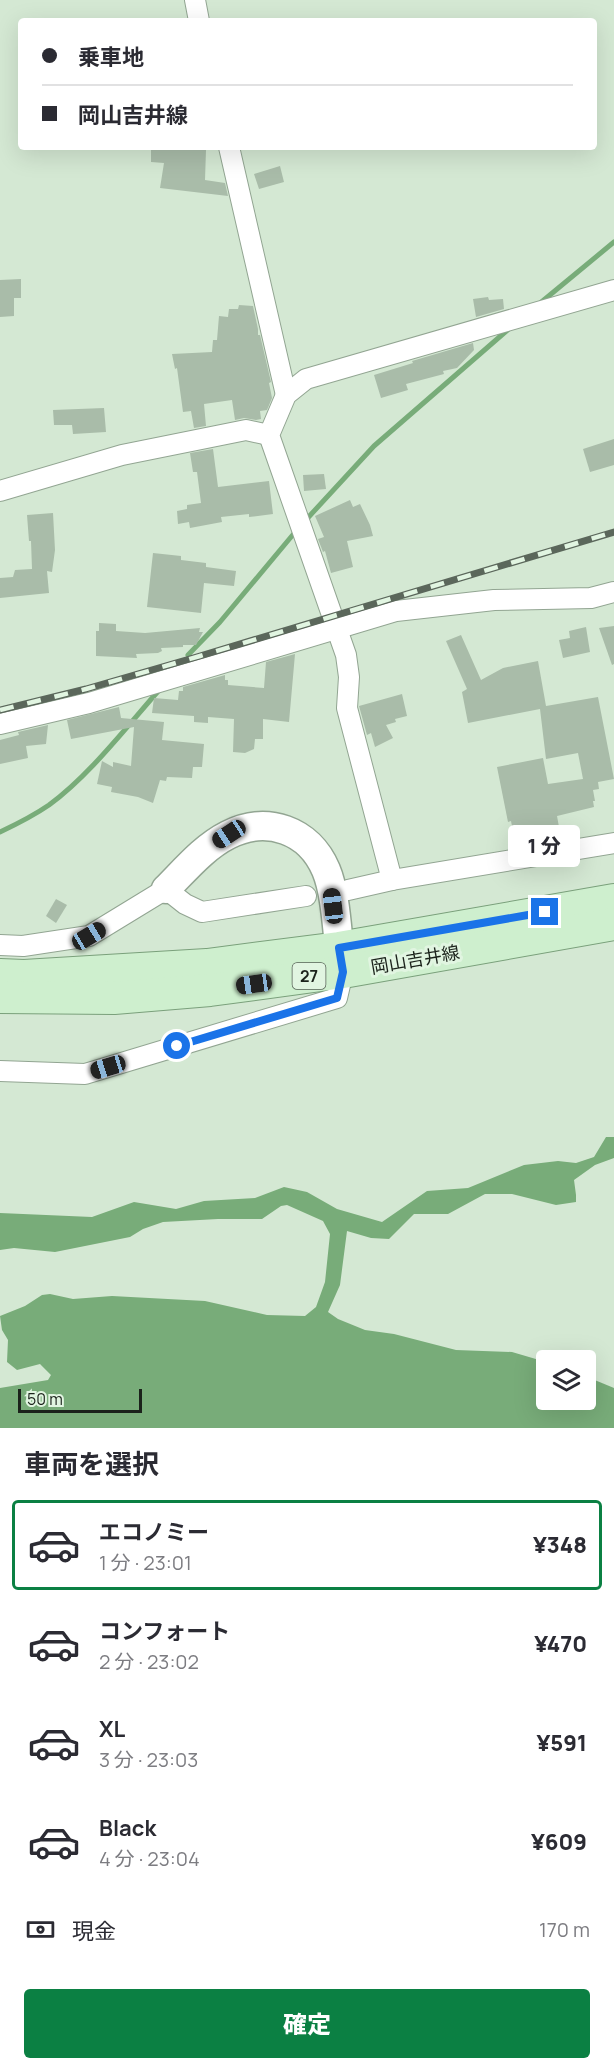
<!DOCTYPE html>
<html lang="ja">
<head>
<meta charset="utf-8">
<style>
  :root { --surface:#fff; --page:#f7f7f7; --text:#2b2b33; --muted:#7c7c81; --line:#e1e1e2; --accent:#0b8043 }
  body { margin:0; font-family:Manrope,"Noto Sans JP",sans-serif; background:var(--page); color:var(--text); height:100vh; display:flex; flex-direction:column; font-size:22px; white-space:nowrap }
  * { box-sizing:border-box; margin:0 }
  p { font-size:20px; color:var(--muted) }
  .icon { flex:none; width:33px; height:33px; fill:none; stroke:currentColor; stroke-width:2; stroke-linecap:round; stroke-linejoin:round }
  .map { position:relative; height:1428px; overflow:hidden }
  .details { display:flex; flex-direction:column; background:var(--surface); flex:1 }
  .details>* { flex:none }
  .banner { position:absolute; left:18px; top:18px; width:579px; height:132px; border-radius:6px; box-shadow:0 6px 24px #0002; display:grid; align-content:center; height:132px; padding:0 24px; background:var(--surface) }
  .controls { position:absolute; left:536px; top:1350px; display:grid; gap:12px }
  .controls a { display:grid; place-items:center; width:60px; height:60px; border-radius:6px; background:var(--surface); box-shadow:0 6px 24px #0002; font-size:30px }
  .scale { position:absolute; left:18px; bottom:15px; width:124px; box-sizing:border-box; padding-left:6px; border:3px solid #1b221b; border-top:0; font-size:16px; line-height:21px; white-space:nowrap; color:#1b221b; -webkit-text-stroke:4px #e1f5e1; paint-order:stroke }
  .end { position:absolute; width:27px; height:27px; margin:-14px; border:8px solid #1a73e8; background:#fff; box-shadow:0 0 0 3px #fff }
  .from { border-radius:50% }
  .bubble { position:absolute; height:42px; border-radius:6px; background:var(--surface); box-shadow:0 6px 24px #0002; font-size:20px; font-weight:800; line-height:42px; text-align:center }
  .car { position:absolute; width:18px; height:36px; margin:-18px -9px; border-radius:8px; box-shadow:0 0 4px 2px #0007; background:linear-gradient(#222 24%,#8ab4d8 0 40%,#222 0 76%,#8ab4d8 0 86%,#222 0) }
  .banner b { display:flex; align-items:center; gap:21px; height:57px; font-size:22px }
  .banner b+b { border-top:2px solid var(--line) }
  .banner i { width:15px; height:15px; background:var(--text) }
  ul { padding:0; list-style:none }
  li { display:flex; align-items:center; gap:18px; height:90px; margin:0 12px 9px; padding:0 12px; border:3px solid transparent; border-radius:6px }
  li div { flex:1 }
  li b { display:block; font-size:22px }
  li em { font-style:normal; font-weight:800 }
  li.active { border-color:var(--accent) }
  li>.icon { width:54px; height:54px; stroke-width:1.5 }
  h2 { padding:0 24px; font-size:27px; line-height:72px }
  .pay { display:flex; align-items:center; gap:15px; height:66px; padding:0 24px; font-size:22px }
  .pay p { margin-inline-start:auto }
  .button { display:flex; gap:12px; margin-top:auto; padding:12px 24px }
  .button a { flex:1; height:69px; border-radius:6px; background:var(--accent); color:#fff; font-size:24px; font-weight:800; line-height:69px; text-align:center }
  .map>svg:first-child { display:block }
  .water { fill:#78ac79 }
  .lines { fill:none; stroke-linecap:round; stroke-linejoin:round }
  .stream { stroke:#78ac79; stroke-width:5 }
  .building { fill:#a9bca9 }
  .street-casing { stroke:#92a592; stroke-width:22 }
  .secondary-casing { stroke:#92a592; stroke-width:31 }
  .primary-casing { stroke:#7aa07b; stroke-width:34 }
  .street { stroke:#fff; stroke-width:20 }
  .secondary { stroke:#fff; stroke-width:28 }
  .primary { stroke:#ceefce; stroke-width:32 }
  .rail-casing { stroke:#5b675b; stroke-width:7 }
  .rail { stroke:#e1f5e1; stroke-width:4.5; stroke-dasharray:14; stroke-linecap:butt }
  .route { stroke:#1a73e8; stroke-width:8 }
  .labels { text-anchor:middle; dominant-baseline:central; stroke-width:6; stroke-linejoin:round; paint-order:stroke }
  .shield { fill:#e1f5e1; stroke:#566156; stroke-width:1.5 }
  .shield-label { font-size:16px; font-weight:bold; fill:#1b221b }
  .street-label { font-size:18px; fill:#1b221b; stroke:#e1f5e1 }
</style>
</head>
<body>
<div class="map">
<svg width="614" height="1428" viewBox="0 0 614 1428">
  <rect width="100%" height="100%" fill="#d4e8d3"/>
  <path class="water" d="M606,1137H614V1158L595,1165L574,1180L576,1195V1202L556,1205L512,1194H485L448,1214H414L389,1239L371,1238L347,1231L340,1285L328,1312L338,1319L365,1330L394,1334L456,1350L512,1352L546,1362V1400H585V1376L614,1388V1428H0V1388L48,1380L51,1375L40,1364L17,1370L7,1362L8,1340L2,1330L0,1316L25,1306L42,1295L50,1294L73,1299L112,1296L205,1301L267,1315L305,1316L316,1307L325,1282L330,1234L323,1221L287,1205L281,1206L262,1219H218L163,1222L143,1229L130,1237L55,1252L14,1248L0,1250V1213L92,1217L134,1202L176,1209L204,1201L255,1198L284,1187L307,1192L337,1209L382,1222L427,1191L468,1188L524,1165L558,1161L576,1163L594,1157Z"/>
  <g class="lines">
    <g class="stream">
      <path d="M539,304L614,242"/>
      <path d="M304,522L374,446L511,327"/>
      <path d="M188,655L220,622L296,531"/>
      <path d="M0,832C17,824 33,816 49,805C90,775 127,726 161,688"/>
    </g>
  </g>
  <g class="building">
    <path d="M151,147H203V150H206L205,180L225,183L228,196L160,188L164,163L151,162Z"/>
    <path d="M280,166L284,182L259,189L254,174Z"/>
    <path d="M21,279V298H14V316L0,317V280Z"/>
    <path d="M488,297L489,300L503,299L504,309L476,317L473,299Z"/>
    <path d="M239,305L253,306L258,329V335H260L271,382L269,383L272,398L267,410L260,411L261,419L256,420L244,418L235,420L232,400L204,404L206,426L194,428L191,411L183,412L177,368L175,369L172,354L212,352L213,340H217L219,316L228,317L229,309H238Z"/>
    <path d="M473,343L474,350L457,368L443,371L444,374L406,384L408,390L381,398L374,375L413,363L412,361Z"/>
    <path d="M104,408L106,432L73,434L72,425H54L53,410Z"/>
    <path d="M614,439V465L590,472L583,449Z"/>
    <path d="M213,449L218,487L269,481L273,514L249,517V514L221,517L222,522L190,528L189,522L178,524L177,511L187,509V505L201,503L197,472H193L190,453Z"/>
    <path d="M324,474L326,489L304,491L303,475Z"/>
    <path d="M350,500L353,507L360,504L370,525L373,536L347,541L353,567L331,573L325,551L323,552L318,539L324,537L315,516Z"/>
    <path d="M53,513L55,550L52,572L47,571L49,593L0,598V578L13,577L15,570L32,569L31,541H29L27,515Z"/>
    <path d="M153,553L181,556V560L206,563V567L236,571L234,586L204,583L201,613L147,607Z"/>
    <path d="M99,623L116,624V631L145,633L200,628L199,632H203L196,645H183V647L161,648L162,651L158,653L136,654L137,658L96,656V631H99Z"/>
    <path d="M614,626V664L612,665L599,628Z"/>
    <path d="M586,627L590,652L563,658L559,640L570,638L569,631Z"/>
    <path d="M461,635L481,680L503,668L538,661L546,706L598,697L614,779L598,782L599,789L593,790L595,801H593L594,807L557,816L561,838L546,841L544,831L514,837L511,821L508,822L497,767L543,758L548,784L583,779L578,753L546,759L540,709L468,723L462,692L467,689L446,641Z"/>
    <path d="M295,654L289,722L263,719V739H255L254,749L245,753L233,752L234,719L208,717V723L194,722V716L152,713L154,698L178,700L179,691H183V687L225,675V680H228V685L264,688L266,662Z"/>
    <path d="M402,694L407,716L395,719L396,722L386,725L393,738L375,747L371,733L367,735L359,706Z"/>
    <path d="M119,707L121,718L164,722L162,740L204,744L202,767H193L192,778L167,777L166,781L160,780L153,803L138,797L111,792L112,787L97,784L102,761L113,767V762L131,766L134,727L71,739L67,720Z"/>
    <path d="M48,725L46,744L26,746L28,758L0,764V740L19,735L18,732Z"/>
    <path d="M56,899L67,905L56,923L46,916Z"/>
  </g>
  <g class="lines">
    <defs>
      <g id="street">
        <path d="M195,0L199,21"/>
        <path d="M229,147L286,395"/>
        <path d="M0,491L122,455L246,430L269,435"/>
        <path d="M0,724L89,703L396,611L494,600L591,598L614,592"/>
        <path d="M392,880L347,708L349,677L346,655L269,435L286,395L306,379L614,290"/>
        <path d="M348,890L392,880L614,843"/>
        <path d="M0,945L23,946L89,936L166,889L185,904L202,912L306,896"/>
        <path d="M0,1071L85,1074L337,998L343,972"/>
      </g>
      <path id="secondary" d="M166,889C185,870 204,847 228,835C267,815 309,830 326,870C337,896 337,940 342,969"/>
      <g id="primary">
        <path d="M0,975L24,976L207,965L339,948L614,900"/>
        <path d="M0,997L114,998L210,990L343,972L614,924"/>
      </g>
    </defs>
    <use href="#street" class="street-casing"/>
    <use href="#secondary" class="secondary-casing"/>
    <use href="#primary" class="primary-casing"/>
    <use href="#street" class="street"/>
    <use href="#secondary" class="secondary"/>
    <use href="#primary" class="primary"/>
    <defs>
      <path id="rail" d="M0,710L86,689L200,656L614,532"/>
    </defs>
    <use href="#rail" class="rail-casing"/>
    <use href="#rail" class="rail"/>
  </g>
  <g class="lines">
    <path class="route" d="M177,1046L337,998L343,972L339,948L545,912"/>
  </g>
  <g class="labels">
    <rect class="shield" x="292.5" y="963" width="33" height="26" rx="4.5"/>
    <g class="shield-label">
      <text x="309" y="976">27</text>
    </g>
    <g class="street-label">
      <text transform="translate(415 959) rotate(-10)">岡山吉井線</text>
    </g>
  </g>
</svg>
<div class="controls">
<a><svg class="icon" aria-label="layers" viewBox="0 0 24 24"><path d="M12 4l9 5-9 5-9-5zM3 14l9 5 9-5"/></svg></a>
</div>
<div class="scale">50 m</div>
<i class="end from" style="left:177px;top:1046px"></i>
<i class="end" style="left:545px;top:912px"></i>
<div class="bubble" style="left:508px;top:825px;width:72px">1 分</div>
<i class="car" style="left:229px;top:834px;rotate:237deg"></i>
<i class="car" style="left:333px;top:906px;rotate:353deg"></i>
<i class="car" style="left:89px;top:936px;rotate:59deg"></i>
<i class="car" style="left:254px;top:984px;rotate:262deg"></i>
<i class="car" style="left:108px;top:1067px;rotate:253deg"></i>
<div class="banner">
<b><i class="from"></i>乗車地</b>
<b><i></i>岡山吉井線</b>
</div>
</div>
<section class="details">
<h2>車両を選択</h2>
<ul>
<li class="active"><svg class="icon" aria-label="car" viewBox="0 0 24 24"><path d="M5 17H2v-5l4-1 3-4h7l3 4 3 1v5h-3M9 17h6M6 11h13"/><circle cx="7" cy="17" r="2"/><circle cx="17" cy="17" r="2"/></svg><div><b>エコノミー</b><p>1 分 · 23:01</p></div><em>¥348</em></li>
<li><svg class="icon" aria-label="car" viewBox="0 0 24 24"><path d="M5 17H2v-5l4-1 3-4h7l3 4 3 1v5h-3M9 17h6M6 11h13"/><circle cx="7" cy="17" r="2"/><circle cx="17" cy="17" r="2"/></svg><div><b>コンフォート</b><p>2 分 · 23:02</p></div><em>¥470</em></li>
<li><svg class="icon" aria-label="car" viewBox="0 0 24 24"><path d="M5 17H2v-5l4-1 3-4h7l3 4 3 1v5h-3M9 17h6M6 11h13"/><circle cx="7" cy="17" r="2"/><circle cx="17" cy="17" r="2"/></svg><div><b>XL</b><p>3 分 · 23:03</p></div><em>¥591</em></li>
<li><svg class="icon" aria-label="car" viewBox="0 0 24 24"><path d="M5 17H2v-5l4-1 3-4h7l3 4 3 1v5h-3M9 17h6M6 11h13"/><circle cx="7" cy="17" r="2"/><circle cx="17" cy="17" r="2"/></svg><div><b>Black</b><p>4 分 · 23:04</p></div><em>¥609</em></li>
</ul>
<div class="pay"><svg class="icon" aria-label="cash" viewBox="0 0 24 24"><path d="M3 7h18v10H3z"/><circle cx="12" cy="12" r="2"/></svg>現金<p>170 m</p></div>
<div class="button"><a>確定</a></div>
</section>
</body>
</html>
